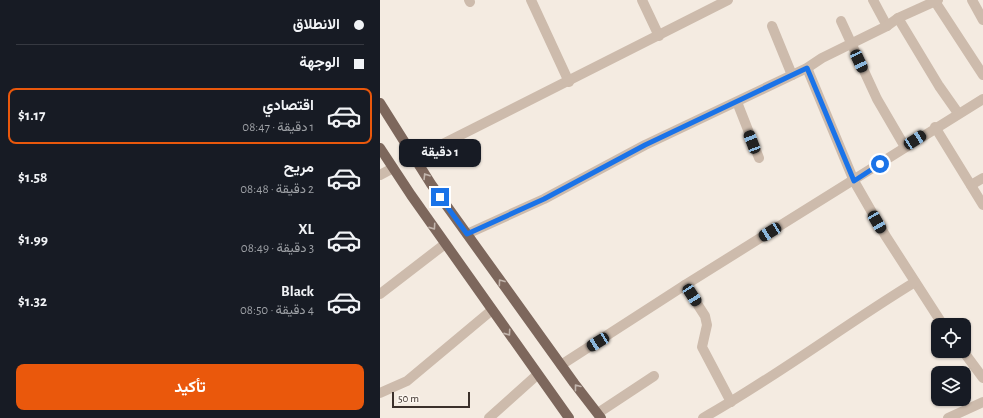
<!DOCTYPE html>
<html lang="ar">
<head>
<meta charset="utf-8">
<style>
  :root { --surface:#171b24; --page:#20242c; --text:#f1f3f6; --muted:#9ea1a6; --line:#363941; --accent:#ea580c }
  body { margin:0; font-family:"Alegreya Sans",Vazirmatn,sans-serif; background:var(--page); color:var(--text); direction:rtl; height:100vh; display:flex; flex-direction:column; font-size:15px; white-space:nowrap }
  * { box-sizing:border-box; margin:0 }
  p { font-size:13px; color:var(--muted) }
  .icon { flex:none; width:22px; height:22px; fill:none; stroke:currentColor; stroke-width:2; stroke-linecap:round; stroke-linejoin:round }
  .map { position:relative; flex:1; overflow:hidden; direction:ltr }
  .details { display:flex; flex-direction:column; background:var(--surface); width:380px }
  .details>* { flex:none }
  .hud { display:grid; align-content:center; height:88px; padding:0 16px; background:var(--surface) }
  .controls { position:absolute; left:551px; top:318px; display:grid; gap:8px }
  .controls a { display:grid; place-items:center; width:40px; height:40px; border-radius:8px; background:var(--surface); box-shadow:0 1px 3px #0004; font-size:20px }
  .scale { position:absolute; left:12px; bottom:10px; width:78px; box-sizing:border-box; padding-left:4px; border:2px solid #3b302b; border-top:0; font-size:11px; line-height:14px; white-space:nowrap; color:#3b302b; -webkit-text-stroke:3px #fbf5ee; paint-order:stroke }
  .end { position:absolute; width:18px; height:18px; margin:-9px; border:5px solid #1a73e8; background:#fff; box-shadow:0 0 0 2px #fff }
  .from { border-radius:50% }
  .bubble { position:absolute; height:28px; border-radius:8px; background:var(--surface); box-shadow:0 1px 3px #0004; font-size:13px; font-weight:700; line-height:28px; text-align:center; direction:rtl }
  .car { position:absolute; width:12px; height:24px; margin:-12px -6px; border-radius:5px; box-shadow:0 0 3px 1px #0007; background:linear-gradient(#222 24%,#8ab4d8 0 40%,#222 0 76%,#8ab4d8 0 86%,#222 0) }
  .hud b { display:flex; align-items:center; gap:14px; height:38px; font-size:15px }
  .hud b+b { border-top:1px solid var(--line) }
  .hud i { width:10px; height:10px; background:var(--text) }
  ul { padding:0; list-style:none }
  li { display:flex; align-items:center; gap:12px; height:56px; margin:0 8px 6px; padding:0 8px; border:2px solid transparent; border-radius:8px }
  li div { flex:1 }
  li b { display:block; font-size:15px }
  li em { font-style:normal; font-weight:700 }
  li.on { border-color:var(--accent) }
  li>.icon { width:36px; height:36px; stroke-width:1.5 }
  .primary-button { display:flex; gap:8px; margin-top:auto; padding:8px 16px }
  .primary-button a { flex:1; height:46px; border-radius:8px; background:var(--accent); color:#fff; font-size:16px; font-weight:700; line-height:46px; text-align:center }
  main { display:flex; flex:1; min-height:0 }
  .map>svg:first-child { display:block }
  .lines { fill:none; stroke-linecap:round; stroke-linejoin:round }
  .street { stroke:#cdbbac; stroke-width:10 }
  .primary { stroke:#7d675c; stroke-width:10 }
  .oneway { stroke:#c2b5ac }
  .route { stroke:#1a73e8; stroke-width:5 }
</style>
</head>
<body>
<main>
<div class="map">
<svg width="603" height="418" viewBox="0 0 603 418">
  <rect width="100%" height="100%" fill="#f4ebe1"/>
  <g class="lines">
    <g class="street">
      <path d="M89,0L90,2"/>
      <path d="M151,0L189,82"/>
      <path d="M262,0L279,36"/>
      <path d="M493,0L507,26"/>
      <path d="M554,0L603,75"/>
      <path d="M592,0L603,20"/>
      <path d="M518,18L559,86L578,113"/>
      <path d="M461,21L497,99L525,147"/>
      <path d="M392,26L412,75"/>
      <path d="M427,68L474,181L505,235L563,325"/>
      <path d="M357,102L379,158"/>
      <path d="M555,127L603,205"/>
      <path d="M35,158L348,0"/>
      <path d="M0,175L13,168"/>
      <path d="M591,185L603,178"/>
      <path d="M87,234L164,199L265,145L427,68L442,58L507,26L518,18L558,0"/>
      <path d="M305,285L325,316L327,325L322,347L351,402"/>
      <path d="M0,294L65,244"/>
      <path d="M583,351L603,378"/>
      <path d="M181,365L305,285L603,99"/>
      <path d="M0,393L27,381L112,310"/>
      <path d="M218,413L274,376"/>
      <path d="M109,418L157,375"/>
      <path d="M323,418C396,377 463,326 535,282"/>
      <path d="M568,418L603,402"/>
    </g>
    <g class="primary">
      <path d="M0,103L51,184L194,383L221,418"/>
      <path d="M0,148L31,195L189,418"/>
    </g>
  </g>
  <defs><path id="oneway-chevron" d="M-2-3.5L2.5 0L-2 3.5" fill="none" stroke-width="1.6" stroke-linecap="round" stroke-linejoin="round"/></defs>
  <g class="oneway">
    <use href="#oneway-chevron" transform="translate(46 176) rotate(-122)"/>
    <use href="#oneway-chevron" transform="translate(53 227) rotate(55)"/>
    <use href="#oneway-chevron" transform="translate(121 282) rotate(-126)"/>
    <use href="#oneway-chevron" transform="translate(128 333) rotate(55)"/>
    <use href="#oneway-chevron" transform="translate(197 387) rotate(-128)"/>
  </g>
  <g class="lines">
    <path class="route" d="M60,197L87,234L164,199L265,145L427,68L474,181L500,164"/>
  </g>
</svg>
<div class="controls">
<a><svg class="icon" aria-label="locate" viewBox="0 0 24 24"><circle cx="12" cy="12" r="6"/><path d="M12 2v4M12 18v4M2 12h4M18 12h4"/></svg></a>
<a><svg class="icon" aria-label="layers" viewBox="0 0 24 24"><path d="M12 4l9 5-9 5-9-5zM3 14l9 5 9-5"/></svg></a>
</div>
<div class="scale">50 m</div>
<i class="end from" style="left:500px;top:164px"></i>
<i class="end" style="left:60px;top:197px"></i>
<div class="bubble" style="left:19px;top:139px;width:82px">1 دقيقة</div>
<i class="car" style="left:479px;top:61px;rotate:155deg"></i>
<i class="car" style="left:535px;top:140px;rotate:57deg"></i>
<i class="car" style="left:372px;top:142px;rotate:339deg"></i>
<i class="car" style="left:497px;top:222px;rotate:150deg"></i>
<i class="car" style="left:390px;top:232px;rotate:238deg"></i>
<i class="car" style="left:312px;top:295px;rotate:147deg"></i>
<i class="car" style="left:218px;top:342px;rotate:238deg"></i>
</div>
<section class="details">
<div class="hud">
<b><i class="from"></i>الانطلاق</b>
<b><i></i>الوجهة</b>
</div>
<ul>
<li class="on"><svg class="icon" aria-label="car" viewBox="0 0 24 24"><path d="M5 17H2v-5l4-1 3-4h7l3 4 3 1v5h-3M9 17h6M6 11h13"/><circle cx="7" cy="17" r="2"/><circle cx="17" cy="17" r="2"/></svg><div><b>اقتصادي</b><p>1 دقيقة · 08:47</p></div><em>$1.17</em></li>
<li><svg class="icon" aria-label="car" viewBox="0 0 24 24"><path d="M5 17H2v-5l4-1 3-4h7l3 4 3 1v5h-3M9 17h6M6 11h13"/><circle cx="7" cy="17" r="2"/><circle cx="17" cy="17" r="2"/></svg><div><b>مريح</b><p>2 دقيقة · 08:48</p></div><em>$1.58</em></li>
<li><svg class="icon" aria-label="car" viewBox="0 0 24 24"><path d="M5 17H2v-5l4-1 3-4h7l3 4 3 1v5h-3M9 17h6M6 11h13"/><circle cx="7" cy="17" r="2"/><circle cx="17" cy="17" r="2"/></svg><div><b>XL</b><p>3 دقيقة · 08:49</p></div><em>$1.99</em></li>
<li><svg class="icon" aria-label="car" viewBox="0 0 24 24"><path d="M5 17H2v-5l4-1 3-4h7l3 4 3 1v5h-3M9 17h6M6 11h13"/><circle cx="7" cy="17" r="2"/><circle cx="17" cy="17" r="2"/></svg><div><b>Black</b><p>4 دقيقة · 08:50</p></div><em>$1.32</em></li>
</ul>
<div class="primary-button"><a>تأكيد</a></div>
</section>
</main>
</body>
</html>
